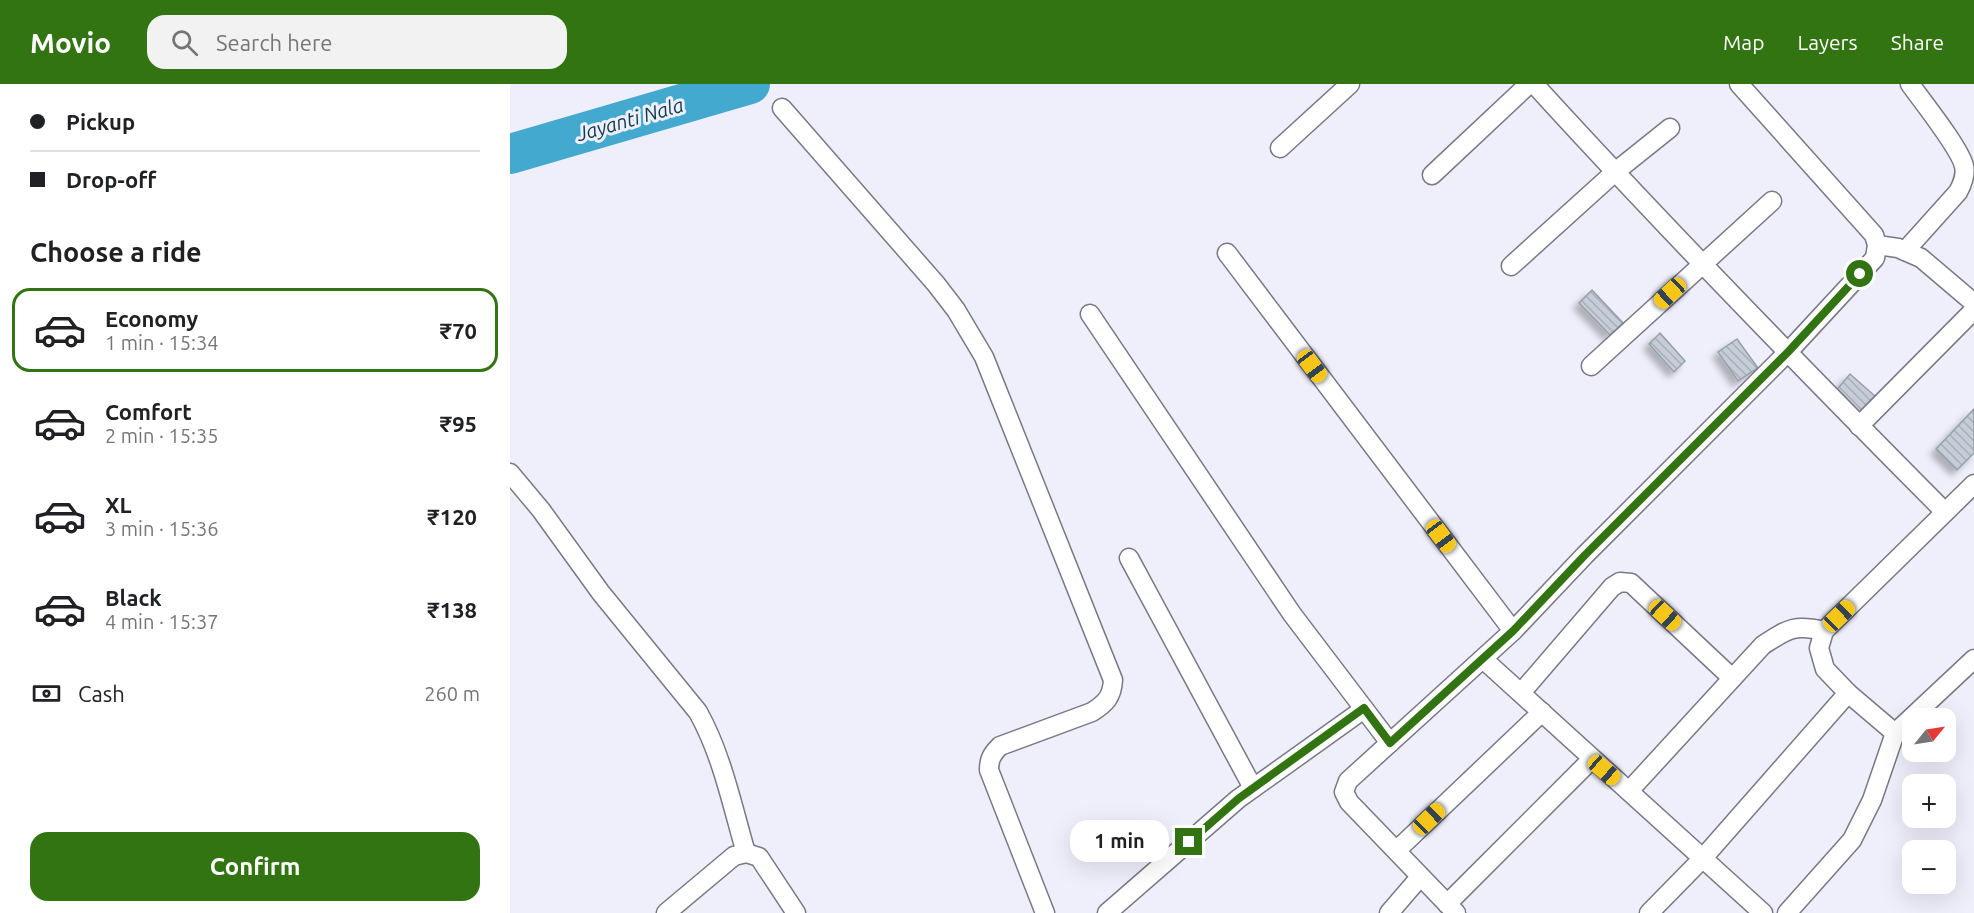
<!DOCTYPE html>
<html lang="en">
<head>
<meta charset="utf-8">
<style>
  :root { --surface:#fff; --page:#f2f2f2; --text:#202124; --muted:#757577; --line:#e0e0e0; --accent:#327412 }
  body { margin:0; font-family:Ubuntu,sans-serif; background:var(--page); color:var(--text); height:100vh; display:flex; flex-direction:column; font-size:22px; white-space:nowrap }
  * { box-sizing:border-box; margin:0 }
  p { font-size:20px; color:var(--muted) }
  .icon { flex:none; width:33px; height:33px; fill:none; stroke:currentColor; stroke-width:2; stroke-linecap:round; stroke-linejoin:round }
  .map { position:relative; flex:1; overflow:hidden }
  .drawer { display:flex; flex-direction:column; background:var(--surface); width:510px }
  .drawer>* { flex:none }
  .hud { display:grid; align-content:center; height:132px; padding:0 30px; background:var(--surface) }
  .needle { width:39px; rotate:60deg }
  .tools { position:absolute; left:1392px; top:624px; display:grid; gap:12px }
  .tools a { display:grid; place-items:center; width:54px; height:54px; border-radius:12px; background:var(--surface); box-shadow:0 6px 24px #0002; font-size:30px }
  .end { position:absolute; width:27px; height:27px; margin:-14px; border:8px solid #327412; background:#fff; box-shadow:0 0 0 3px #fff }
  .from { border-radius:50% }
  .bubble { position:absolute; height:42px; border-radius:18px; background:var(--surface); box-shadow:0 6px 24px #0002; font-size:20px; font-weight:700; line-height:42px; text-align:center }
  .car { position:absolute; width:18px; height:36px; margin:-18px -9px; border-radius:8px; box-shadow:0 0 4px 2px #0007; background:linear-gradient(#f5c518 24%,#345 0 40%,#f5c518 0 76%,#345 0 86%,#f5c518 0) }
  .hud b { display:flex; align-items:center; gap:21px; height:57px; font-size:22px }
  .hud b+b { border-top:2px solid var(--line) }
  .hud i { width:15px; height:15px; background:var(--text) }
  ul { padding:0; list-style:none }
  li { display:flex; align-items:center; gap:18px; height:84px; margin:0 12px 9px; padding:0 18px; border:3px solid transparent; border-radius:18px }
  li div { flex:1 }
  li b { display:block; font-size:22px }
  li em { font-style:normal; font-weight:700 }
  li.active { border-color:var(--accent) }
  li>.icon { width:54px; height:54px; stroke-width:1.5 }
  h2 { padding:0 30px; font-size:27px; line-height:72px }
  .pay { display:flex; align-items:center; gap:15px; height:66px; padding:0 30px; font-size:22px }
  .pay p { margin-inline-start:auto }
  .button { display:flex; gap:12px; margin-top:auto; padding:12px 30px }
  .button a { flex:1; height:69px; border-radius:18px; background:var(--accent); color:#fff; font-size:24px; font-weight:700; line-height:69px; text-align:center }
  header { display:flex; align-items:center; gap:36px; box-sizing:border-box; height:84px; padding:0 30px; background:var(--accent); color:#fff }
  header strong { font-size:28px }
  nav { display:flex; gap:33px; margin-inline-start:auto; font-size:21px }
  .search { width:420px; height:54px; background:var(--page); display:flex; align-items:center; gap:15px; box-sizing:border-box; padding:0 21px; border-radius:18px; color:var(--muted); font-size:22px }
  main { display:flex; flex:1; min-height:0 }
  .map>svg:first-child { display:block }
  .lines { fill:none; stroke-linecap:round; stroke-linejoin:round }
  .river { stroke:#43a9ce; stroke-width:40 }
  .building { fill:url(#building-back-hatch); stroke:#979fa8; stroke-width:1.5; filter:url(#shadow) }
  .street-casing { stroke:#787984; stroke-width:21 }
  .street { stroke:#fff; stroke-width:18 }
  .route { stroke:#327412; stroke-width:8 }
  .labels { text-anchor:middle; dominant-baseline:central; stroke-width:6; stroke-linejoin:round; paint-order:stroke }
  .water-label { font-size:20px; font-style:italic; fill:#0d3b4a; stroke:#eeeffb }
</style>
</head>
<body>
<header>
<strong>Movio</strong>
<div class="search"><svg class="icon" aria-label="search" viewBox="0 0 24 24"><circle cx="10" cy="10" r="6"/><path d="M15 15l6 6"/></svg>Search here</div>
<nav><a>Map</a><a>Layers</a><a>Share</a></nav>
</header>
<main>
<section class="drawer">
<div class="hud">
<b><i class="from"></i>Pickup</b>
<b><i></i>Drop-off</b>
</div>
<h2>Choose a ride</h2>
<ul>
<li class="active"><svg class="icon" aria-label="car" viewBox="0 0 24 24"><path d="M5 17H2v-5l4-1 3-4h7l3 4 3 1v5h-3M9 17h6M6 11h13"/><circle cx="7" cy="17" r="2"/><circle cx="17" cy="17" r="2"/></svg><div><b>Economy</b><p>1 min · 15:34</p></div><em>₹70</em></li>
<li><svg class="icon" aria-label="car" viewBox="0 0 24 24"><path d="M5 17H2v-5l4-1 3-4h7l3 4 3 1v5h-3M9 17h6M6 11h13"/><circle cx="7" cy="17" r="2"/><circle cx="17" cy="17" r="2"/></svg><div><b>Comfort</b><p>2 min · 15:35</p></div><em>₹95</em></li>
<li><svg class="icon" aria-label="car" viewBox="0 0 24 24"><path d="M5 17H2v-5l4-1 3-4h7l3 4 3 1v5h-3M9 17h6M6 11h13"/><circle cx="7" cy="17" r="2"/><circle cx="17" cy="17" r="2"/></svg><div><b>XL</b><p>3 min · 15:36</p></div><em>₹120</em></li>
<li><svg class="icon" aria-label="car" viewBox="0 0 24 24"><path d="M5 17H2v-5l4-1 3-4h7l3 4 3 1v5h-3M9 17h6M6 11h13"/><circle cx="7" cy="17" r="2"/><circle cx="17" cy="17" r="2"/></svg><div><b>Black</b><p>4 min · 15:37</p></div><em>₹138</em></li>
</ul>
<div class="pay"><svg class="icon" aria-label="cash" viewBox="0 0 24 24"><path d="M3 7h18v10H3z"/><circle cx="12" cy="12" r="2"/></svg>Cash<p>260 m</p></div>
<div class="button"><a>Confirm</a></div>
</section>
<div class="map">
<svg width="1464" height="829" viewBox="0 0 1464 829">
  <defs>
    <pattern id="building-back-hatch" width="6" height="6" patternUnits="userSpaceOnUse" patternTransform="scale(1.5)"><rect width="6" height="6" fill="#c5cdd8"/><path d="M-1 5l2 2M0 0l6 6M5-1l2 2" fill="none" stroke="#a8afb9"/></pattern>
    <filter id="shadow"><feDropShadow dx="-5.5" dy="5.5" stdDeviation="3" flood-color="#0004"/></filter>
  </defs>
  <rect width="100%" height="100%" fill="#eeeffb"/>
  <g class="lines">
    <path class="river" d="M0,70L240,0"/>
  </g>
  <g class="building">
    <path d="M1082,206L1113,239L1100,251L1069,219Z"/>
    <path d="M1150,249L1175,277L1164,288L1139,260Z"/>
    <path d="M1227,255L1248,284L1228,297L1208,268Z"/>
    <path d="M1340,290L1366,313L1351,330L1325,308Z"/>
    <path d="M1464,325V369L1447,386L1426,365Z"/>
  </g>
  <g class="lines">
    <defs>
      <g id="street">
        <path d="M1024,0C1157,146 1296,288 1435,428"/>
        <path d="M272,24L426,200L446,226L474,273L603,596C602,613 596,619 582,628L490,662C482,670 479,675 479,686L535,829"/>
        <path d="M770,64L840,0"/>
        <path d="M922,91L1019,0"/>
        <path d="M1367,161L1388,164L1411,174L1464,219"/>
        <path d="M1395,167L1448,108C1452,101 1456,90 1454,82C1450,64 1412,17 1400,0"/>
        <path d="M717,169L1003,547"/>
        <path d="M1001,182L1105,88L1160,44"/>
        <path d="M580,230L782,530L880,659"/>
        <path d="M1081,282L1262,117"/>
        <path d="M1349,342L1464,226"/>
        <path d="M0,389L31,426L91,509L188,628C212,671 222,721 236,769"/>
        <path d="M1464,400L1314,547L1309,564L1315,585L1338,609L1385,649L1464,575"/>
        <path d="M619,474L743,704"/>
        <path d="M973,575L1253,829"/>
        <path d="M1011,609L1102,503L1110,498L1121,499L1222,594"/>
        <path d="M1119,707L1253,561C1278,545 1284,540 1314,547"/>
        <path d="M887,766L1032,628"/>
        <path d="M937,820L1082,675"/>
        <path d="M156,829L224,772L236,769L249,773L286,829"/>
        <path d="M597,829L728,715L854,625"/>
        <path d="M879,829L910,793"/>
        <path d="M946,829L839,718L834,708L838,697L1003,547L1075,471L1278,268L1365,174L1367,161L1364,151L1229,0"/>
        <path d="M1139,829L1193,774L1338,609"/>
        <path d="M1277,829L1342,756L1362,716L1385,649"/>
      </g>
    </defs>
    <use href="#street" class="street-casing"/>
    <use href="#street" class="street"/>
  </g>
  <g class="lines">
    <path class="route" d="M679,758L728,715L854,624L880,659L1003,547L1075,471L1278,268L1350,190"/>
  </g>
  <g class="labels">
    <g class="water-label">
      <text transform="translate(120 35) rotate(-16)">Jayanti Nala</text>
    </g>
  </g>
</svg>
<div class="tools">
<a><svg class="needle" viewBox="-14 -14 28 28"><path d="M0-13l5 13h-10z" fill="#e53935"/><path d="M0 13l5-13h-10z" fill="#757577"/></svg></a>
<a>+</a>
<a>−</a>
</div>
<i class="end from" style="left:1350px;top:190px"></i>
<i class="end" style="left:679px;top:758px"></i>
<div class="bubble" style="left:560px;top:736px;width:99px">1 min</div>
<i class="car" style="left:1160px;top:209px;rotate:227deg"></i>
<i class="car" style="left:802px;top:282px;rotate:143deg"></i>
<i class="car" style="left:931px;top:452px;rotate:143deg"></i>
<i class="car" style="left:1155px;top:531px;rotate:133deg"></i>
<i class="car" style="left:1329px;top:532px;rotate:46deg"></i>
<i class="car" style="left:1094px;top:686px;rotate:131deg"></i>
<i class="car" style="left:919px;top:735px;rotate:46deg"></i>
</div>
</main>
</body>
</html>
